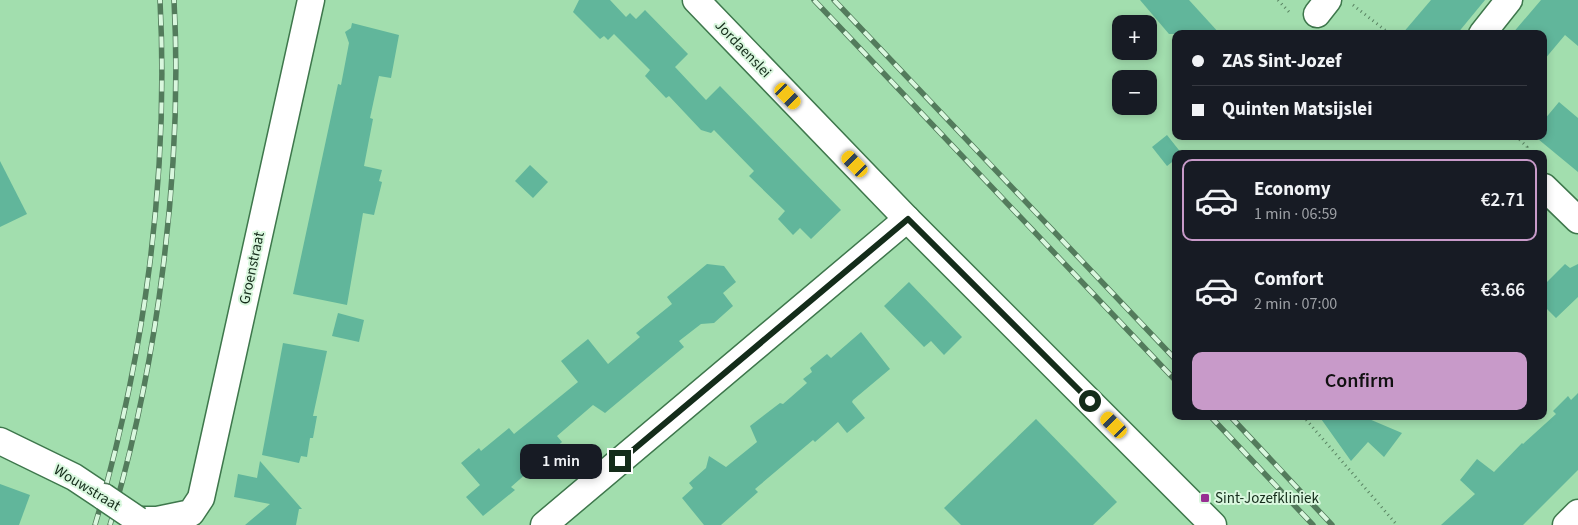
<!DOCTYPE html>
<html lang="en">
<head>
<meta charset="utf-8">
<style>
  :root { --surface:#171b24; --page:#20242c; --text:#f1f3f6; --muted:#9ea1a6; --line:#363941; --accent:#c89ac9 }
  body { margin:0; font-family:"Source Sans 3",sans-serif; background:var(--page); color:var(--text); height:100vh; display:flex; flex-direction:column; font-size:19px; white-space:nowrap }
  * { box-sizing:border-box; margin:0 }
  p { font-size:16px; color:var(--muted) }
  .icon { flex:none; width:28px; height:28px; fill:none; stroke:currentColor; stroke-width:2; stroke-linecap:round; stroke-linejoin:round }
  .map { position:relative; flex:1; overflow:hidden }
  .drawer { position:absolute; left:1172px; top:150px; width:375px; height:270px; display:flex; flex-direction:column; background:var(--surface); border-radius:10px; box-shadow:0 2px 8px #0003 }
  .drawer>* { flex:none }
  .top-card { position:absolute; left:1172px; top:30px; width:375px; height:110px; border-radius:10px; box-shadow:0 2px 8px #0003; display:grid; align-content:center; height:110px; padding:0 20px; background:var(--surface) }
  .controls { position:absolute; left:1112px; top:15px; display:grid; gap:10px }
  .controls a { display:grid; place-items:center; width:45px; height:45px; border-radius:10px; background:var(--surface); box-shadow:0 2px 8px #0003; font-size:25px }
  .end { position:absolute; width:22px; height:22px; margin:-11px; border:6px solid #142c1a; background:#fff; box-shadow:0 0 0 2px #fff }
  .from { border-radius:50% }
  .bubble { position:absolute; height:35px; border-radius:10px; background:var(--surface); box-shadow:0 2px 8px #0003; font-size:16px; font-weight:600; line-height:35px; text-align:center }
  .car { position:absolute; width:15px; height:30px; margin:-15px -8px; border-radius:6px; box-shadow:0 0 4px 1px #0007; background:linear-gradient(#f5c518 24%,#345 0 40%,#f5c518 0 76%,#345 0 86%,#f5c518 0) }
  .top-card b { display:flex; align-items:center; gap:18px; height:48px; font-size:19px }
  .top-card b+b { border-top:1px solid var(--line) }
  .top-card i { width:12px; height:12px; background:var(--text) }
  ul { padding:9px 0 0; list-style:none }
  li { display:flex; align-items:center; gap:15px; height:82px; margin:0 10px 8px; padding:0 10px; border:2px solid transparent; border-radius:10px }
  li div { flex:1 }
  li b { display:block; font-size:19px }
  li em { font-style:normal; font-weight:600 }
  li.current { border-color:var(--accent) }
  li>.icon { width:45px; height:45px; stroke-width:1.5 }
  .action { display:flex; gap:10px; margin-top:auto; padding:10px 20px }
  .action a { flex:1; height:58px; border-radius:10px; background:var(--accent); color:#111; font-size:20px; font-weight:600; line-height:58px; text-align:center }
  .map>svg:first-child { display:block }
  .building { fill:#61b69b }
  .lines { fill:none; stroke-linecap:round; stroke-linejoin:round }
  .street-casing { stroke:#3e774c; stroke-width:29 }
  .path { stroke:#598362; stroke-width:3; stroke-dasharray:1 4; stroke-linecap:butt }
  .street { stroke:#fff; stroke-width:26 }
  .rail-casing { stroke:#537b5c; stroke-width:5.5 }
  .rail { stroke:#d9f7de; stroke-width:4; stroke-dasharray:11; stroke-linecap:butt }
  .street-bridge-casing { stroke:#3e774c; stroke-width:29; stroke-linecap:butt }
  .street-bridge { stroke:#fff; stroke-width:26 }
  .route { stroke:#142c1a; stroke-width:6 }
  .poi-dot { fill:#972e92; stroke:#d9f7de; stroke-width:2 }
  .labels { text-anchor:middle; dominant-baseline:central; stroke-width:4; stroke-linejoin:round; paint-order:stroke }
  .street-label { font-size:15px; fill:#142c1a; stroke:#d9f7de }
  .poi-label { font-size:15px; fill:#142c1a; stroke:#d9f7de; text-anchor:start }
</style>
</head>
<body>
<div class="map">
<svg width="1578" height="525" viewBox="0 0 1578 525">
  <rect width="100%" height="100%" fill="#a2deae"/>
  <g class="building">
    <path d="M579,0H610L626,17L630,13L636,19L645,10L688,54L675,67L706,100L720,86L841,210L811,239L800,228L793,235L778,219L785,211L749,176L754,171L714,130L711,133L701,130L669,96L666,98L645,76L650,70L614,34L608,40L604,36L600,39L573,12Z"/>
    <path d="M1140,0H1189L1220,34H1169Z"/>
    <path d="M1431,0H1485L1457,34H1402Z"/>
    <path d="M1541,0H1578V46L1565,35L1544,60V34H1512Z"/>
    <path d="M352,23L399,35L391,78L379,76L370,118L373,119L364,166L382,170L379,181L382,182L374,215L363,213L347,305L293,294L338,84L341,85L349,43L345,32L351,28Z"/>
    <path d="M1559,102L1578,118V172L1538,139L1544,136V120Z"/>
    <path d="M1167,135L1182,154H1176V159L1167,166L1152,147Z"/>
    <path d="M0,161L27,214L0,227Z"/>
    <path d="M530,165L548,182L533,198L515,181Z"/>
    <path d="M707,264L724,266L736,282L723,293L733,306L714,323L701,324L679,341L684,347L605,413L593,405L557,436L562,442L511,487L515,490L483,516L466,497L480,485L461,463L479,448L481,451L509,428L514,434L578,382L561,361L588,339L608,364L640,337L636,333L672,304L667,297Z"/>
    <path d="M1565,264L1570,268L1578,264V297L1556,318L1544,306V285Z"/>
    <path d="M909,282L962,337L944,355L931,341L924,347L884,306Z"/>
    <path d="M338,313L364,320L359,342L332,336Z"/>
    <path d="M861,332L890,369L853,400L852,402L865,418L847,433L838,422L815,442L813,440L755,489L758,492L721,525H704L682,498L693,488L689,483L706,468L709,456L726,467L757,442L750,426L780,403L783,404L807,383L803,379L812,372L810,368L827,354L831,358Z"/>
    <path d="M283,343L327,351L313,416H317L313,438H310L307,457L301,456L299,463L262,455Z"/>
    <path d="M1578,393V470L1523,525H1441L1475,494L1460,480L1477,459L1494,472L1522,443L1523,444L1556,414L1553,411L1568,396L1571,400Z"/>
    <path d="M1319,416H1362L1402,433L1384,457L1368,442L1351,461Z"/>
    <path d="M1036,419L1117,502L1093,525H961L944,508Z"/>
    <path d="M260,461L302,509H299L296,525H245L270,504L234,497L238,474L257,478Z"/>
    <path d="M0,484L30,495L19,525H0Z"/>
  </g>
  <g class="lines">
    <defs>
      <g id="street">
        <path d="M696,0L907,219L1213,525"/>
        <path d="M1317,14L1328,0"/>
        <path d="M1482,34L1509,0"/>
        <path d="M1544,187L1578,220"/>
        <path d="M0,441L74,477L104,497"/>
        <path d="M138,520H157L191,513L201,498L311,0"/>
        <path d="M544,525L907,219"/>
        <path d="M1566,525L1578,513"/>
      </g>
    </defs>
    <use href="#street" class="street-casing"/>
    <g class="path">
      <path d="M1278,0L1290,13L1292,12"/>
      <path d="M1353,5L1390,34"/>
      <path d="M1516,136L1527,147L1524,154"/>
      <path d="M1303,416L1397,525"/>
    </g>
    <use href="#street" class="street"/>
    <defs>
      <g id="rail">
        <path d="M814,0L1176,381"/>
        <path d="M834,0L1176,360"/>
        <path d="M1210,416L1313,525"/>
        <path d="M1230,416L1332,525"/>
        <path d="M95,525C145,356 169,176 160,0"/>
        <path d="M110,525C158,364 183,168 174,0"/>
      </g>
    </defs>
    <use href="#rail" class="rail-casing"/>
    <use href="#rail" class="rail"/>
    <defs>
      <path id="street-bridge" d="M104,497L138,520"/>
    </defs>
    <use href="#street-bridge" class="street-bridge-casing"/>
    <use href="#street-bridge" class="street-bridge"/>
  </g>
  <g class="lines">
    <path class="route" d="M620,461L908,219L1090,401"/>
  </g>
  <rect class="poi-dot" x="1200" y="493" width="10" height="10" rx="2.5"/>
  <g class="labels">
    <g class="street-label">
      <text transform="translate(743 49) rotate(46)">Jordaenslei</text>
      <text transform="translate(252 268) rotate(-78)">Groenstraat</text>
      <text transform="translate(87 488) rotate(31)">Wouwstraat</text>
    </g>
    <g class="poi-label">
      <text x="1215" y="498">Sint-Jozefkliniek</text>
    </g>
  </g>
</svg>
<div class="controls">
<a>+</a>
<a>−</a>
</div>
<i class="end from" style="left:1090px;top:401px"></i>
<i class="end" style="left:620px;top:461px"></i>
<div class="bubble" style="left:520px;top:444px;width:82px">1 min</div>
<i class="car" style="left:788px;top:96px;rotate:136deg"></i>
<i class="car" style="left:855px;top:164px;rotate:316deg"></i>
<i class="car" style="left:1114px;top:425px;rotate:315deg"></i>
<div class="top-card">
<b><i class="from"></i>ZAS Sint-Jozef</b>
<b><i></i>Quinten Matsijslei</b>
</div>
<section class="drawer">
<ul>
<li class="current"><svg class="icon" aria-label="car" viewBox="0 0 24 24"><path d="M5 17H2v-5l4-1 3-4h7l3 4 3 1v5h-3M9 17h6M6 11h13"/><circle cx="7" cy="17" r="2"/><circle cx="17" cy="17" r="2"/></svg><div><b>Economy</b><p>1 min · 06:59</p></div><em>€2.71</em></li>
<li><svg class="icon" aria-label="car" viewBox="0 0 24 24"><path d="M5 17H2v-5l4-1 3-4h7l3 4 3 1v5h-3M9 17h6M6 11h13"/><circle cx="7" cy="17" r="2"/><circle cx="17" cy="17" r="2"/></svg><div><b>Comfort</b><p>2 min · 07:00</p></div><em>€3.66</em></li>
</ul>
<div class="action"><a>Confirm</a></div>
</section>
</div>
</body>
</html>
